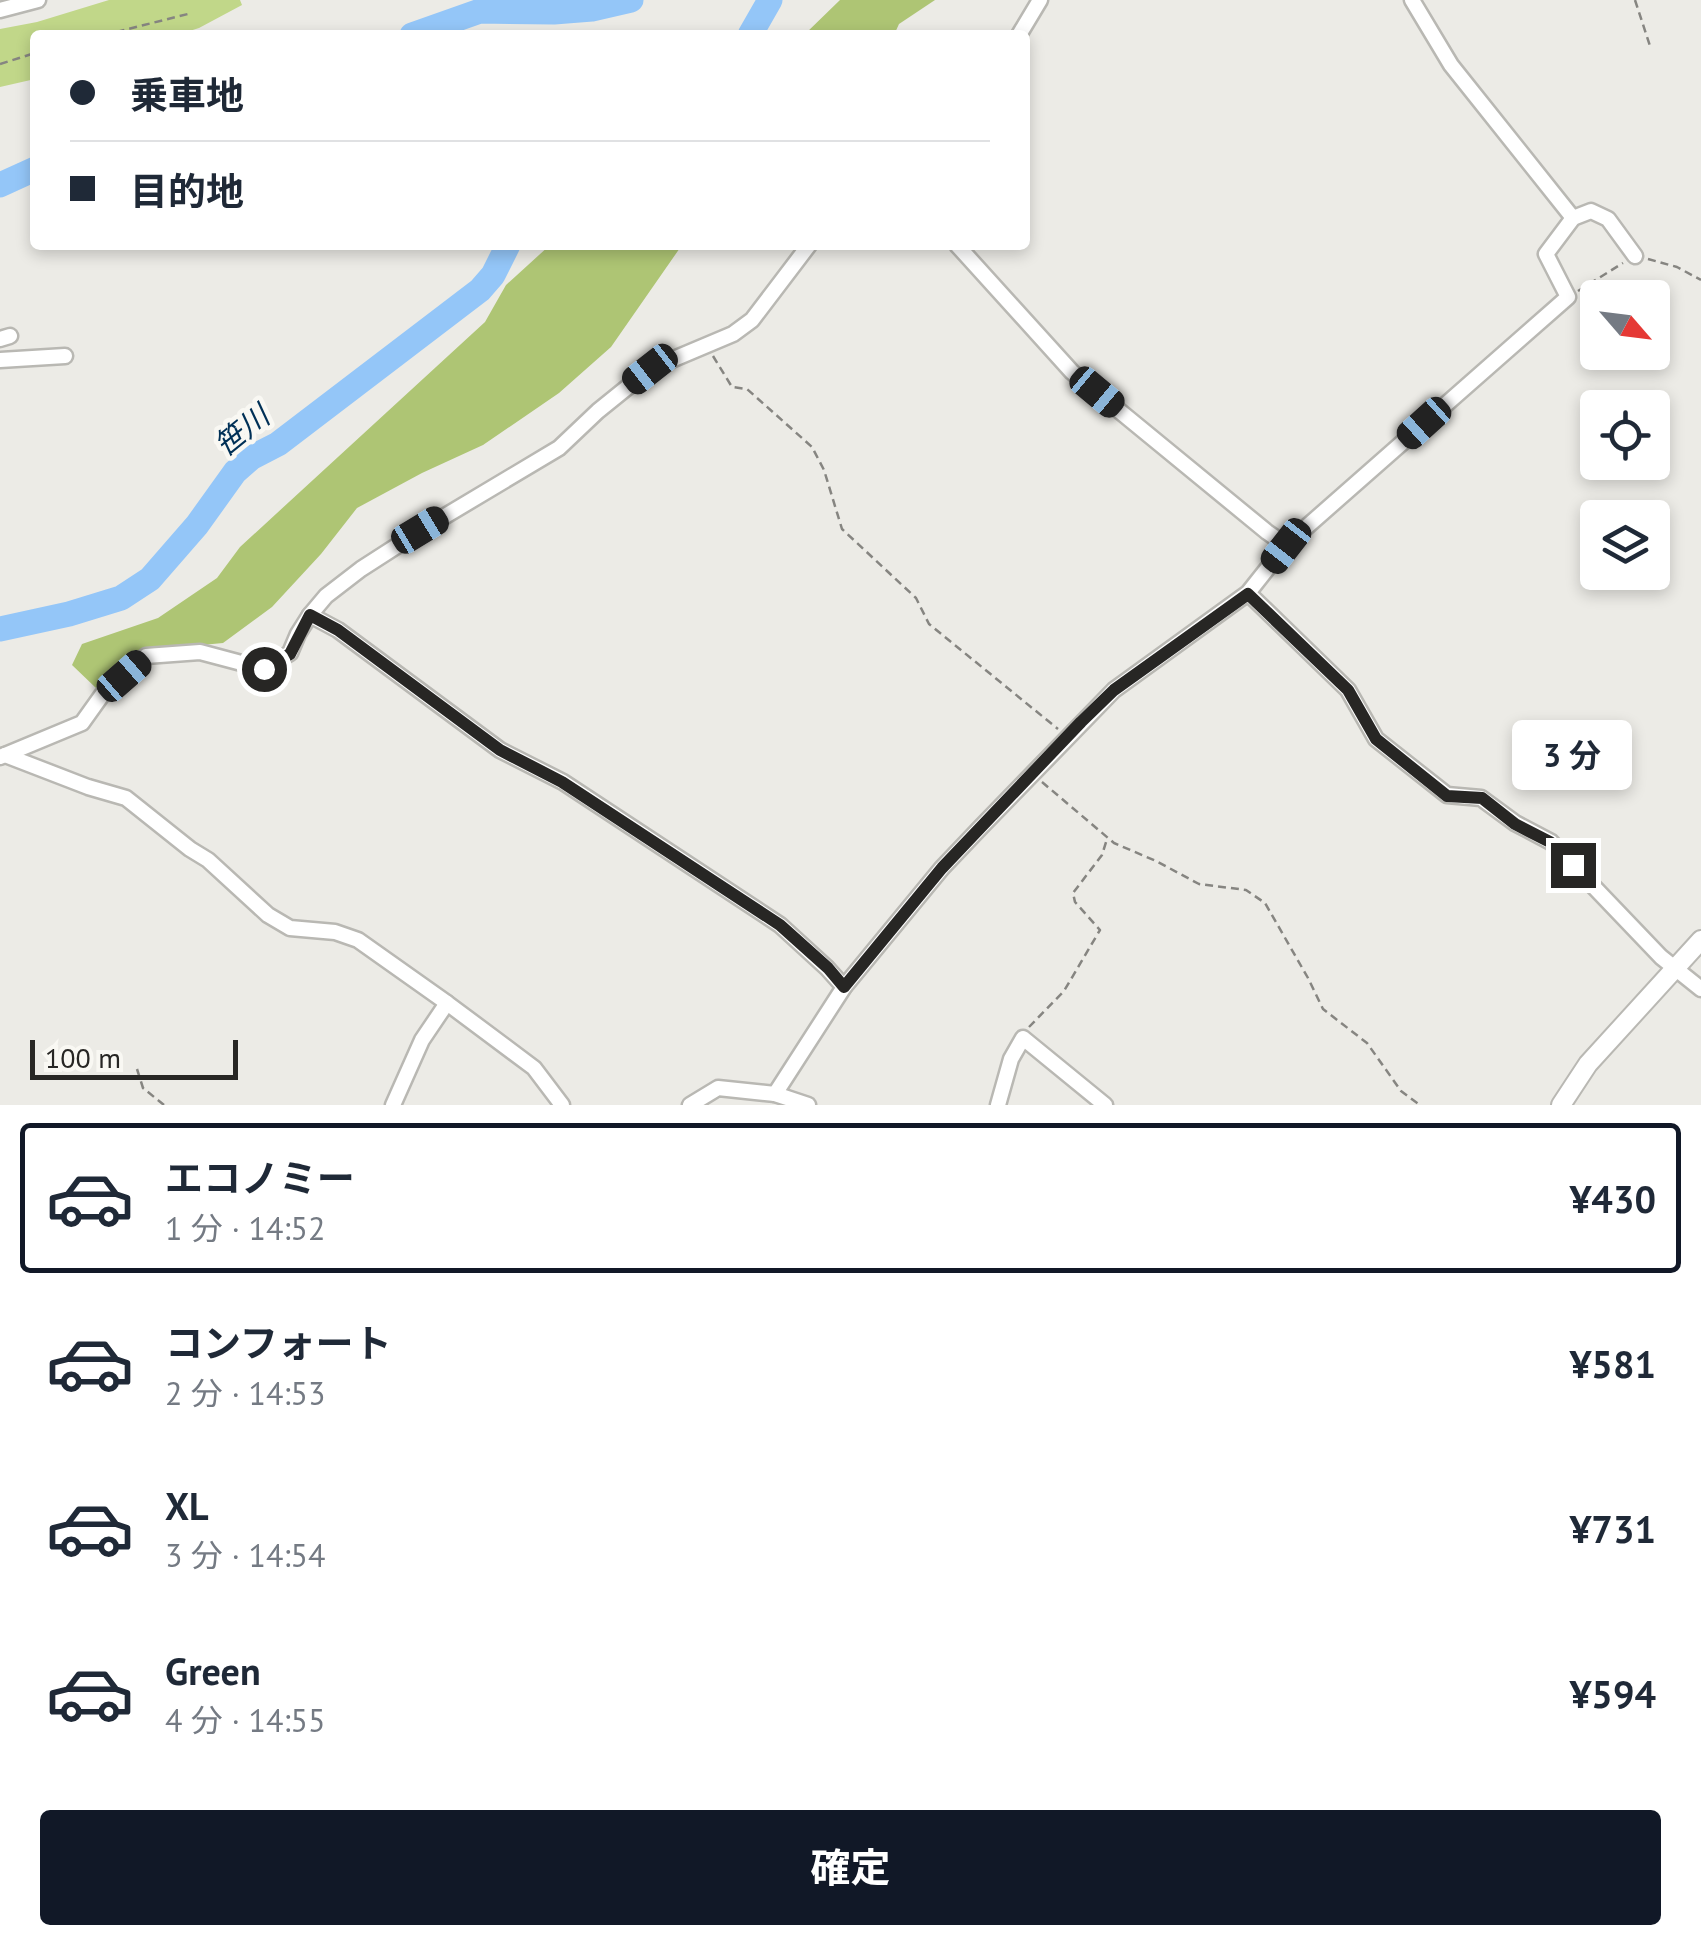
<!DOCTYPE html>
<html lang="ja">
<head>
<meta charset="utf-8">
<style>
  :root { --surface:#fff; --page:#f6f6f7; --text:#1f2937; --muted:#747a83; --line:#e0e1e3; --accent:#111827 }
  body { margin:0; font-family:"PT Sans","Noto Sans JP",sans-serif; background:var(--page); color:var(--text); height:100vh; display:flex; flex-direction:column; font-size:38px; white-space:nowrap }
  * { box-sizing:border-box; margin:0 }
  p { font-size:32px; color:var(--muted) }
  .icon { flex:none; width:55px; height:55px; fill:none; stroke:currentColor; stroke-width:2; stroke-linecap:round; stroke-linejoin:round }
  .map { position:relative; height:1105px; overflow:hidden }
  .panel { display:flex; flex-direction:column; background:var(--surface); flex:1 }
  .panel>* { flex:none }
  .guide { position:absolute; left:30px; top:30px; width:1000px; height:220px; border-radius:10px; box-shadow:0 5px 15px #0003; display:grid; align-content:center; height:220px; padding:0 40px; background:var(--surface) }
  .needle { width:65px; rotate:118deg }
  .tools { position:absolute; left:1580px; top:280px; display:grid; gap:20px }
  .tools a { display:grid; place-items:center; width:90px; height:90px; border-radius:10px; background:var(--surface); box-shadow:0 5px 15px #0003; font-size:50px }
  .scale { position:absolute; left:30px; bottom:25px; width:208px; box-sizing:border-box; padding-left:10px; border:5px solid #272624; border-top:0; font-size:28px; line-height:35px; white-space:nowrap; color:#272624; -webkit-text-stroke:8px #f9f8f3; paint-order:stroke }
  .end { position:absolute; width:45px; height:45px; margin:-22px; border:12px solid #272624; background:#fff; box-shadow:0 0 0 5px #fff }
  .from { border-radius:50% }
  .bubble { position:absolute; height:70px; border-radius:10px; background:var(--surface); box-shadow:0 5px 15px #0003; font-size:32px; font-weight:700; line-height:70px; text-align:center }
  .car { position:absolute; width:30px; height:60px; margin:-30px -15px; border-radius:12px; box-shadow:0 0 8px 2px #0007; background:linear-gradient(#222 24%,#8ab4d8 0 40%,#222 0 76%,#8ab4d8 0 86%,#222 0) }
  .guide b { display:flex; align-items:center; gap:35px; height:95px; font-size:38px }
  .guide b+b { border-top:2px solid var(--line) }
  .guide i { width:25px; height:25px; background:var(--text) }
  ul { padding:18px 0 0; list-style:none }
  li { display:flex; align-items:center; gap:30px; height:150px; margin:0 20px 15px; padding:0 20px; border:5px solid transparent; border-radius:10px }
  li div { flex:1 }
  li b { display:block; font-size:38px }
  li em { font-style:normal; font-weight:700 }
  li.on { border-color:var(--accent) }
  li>.icon { width:90px; height:90px; stroke-width:1.5 }
  .button { display:flex; gap:20px; margin-top:auto; padding:20px 40px }
  .button a { flex:1; height:115px; border-radius:10px; background:var(--accent); color:#fff; font-size:40px; font-weight:700; line-height:115px; text-align:center }
  .map>svg:first-child { display:block }
  .green { fill:#c1d789 }
  .forest { fill:#aec574 }
  .lines { fill:none; stroke-linecap:round; stroke-linejoin:round }
  .river { stroke:#94c6f8; stroke-width:25 }
  .minor-casing { stroke:#b9b8b3; stroke-width:19 }
  .major-casing { stroke:#b9b8b3; stroke-width:22 }
  .path { stroke:#868581; stroke-width:2.5; stroke-dasharray:8 5; stroke-linecap:butt }
  .minor { stroke:#fff; stroke-width:14 }
  .major { stroke:#fff; stroke-width:18 }
  .route { stroke:#272624; stroke-width:12 }
  .labels { text-anchor:middle; dominant-baseline:central; stroke-width:9; stroke-linejoin:round; paint-order:stroke }
  .water-label { font-size:30px; font-style:italic; fill:#003056; stroke:#f9f8f3 }
</style>
</head>
<body>
<div class="map">
<svg width="1701" height="1105" viewBox="0 0 1701 1105">
  <rect width="100%" height="100%" fill="#ecebe6"/>
  <path class="green" d="M109,0H240L242,5L199,28L177,35H35V79L0,87V29L37,22Z"/>
  <g class="forest">
    <path d="M840,0H935L899,24L894,35H804Z"/>
    <path d="M550,245H682L611,347L559,393L483,445L422,473L357,508L321,554L272,607L223,643L150,650L96,688L72,665L82,644L158,618L217,578L240,547L485,322L506,285Z"/>
  </g>
  <g class="lines">
    <g class="river">
      <path d="M412,35L480,11L554,12L592,9L631,0"/>
      <path d="M750,35L770,0"/>
      <path d="M0,185L35,169"/>
      <path d="M0,629L69,614L121,598L150,579L197,525L235,472L251,458L278,444L480,290L493,275L508,245"/>
    </g>
    <defs>
      <g id="minor">
        <path d="M1412,0L1451,65L1573,218"/>
        <path d="M0,10L38,0"/>
        <path d="M1019,35L1040,0"/>
        <path d="M957,245L1072,372L1267,532L1286,545"/>
        <path d="M0,339L10,336"/>
        <path d="M0,360L65,356"/>
        <path d="M1248,593L1348,690L1376,739L1447,795L1481,798L1515,823L1551,842L1661,957L1701,989"/>
        <path d="M310,615L338,630L500,750L563,782L780,925L827,968L844,987"/>
        <path d="M5,755L88,787L126,798L190,849L208,860L268,915L290,928L335,932L358,940L447,1003L534,1068L562,1105"/>
        <path d="M0,757L82,723L102,695L146,656L200,652L264,669L290,653L298,634L310,615L326,596L361,569L420,531L559,448L598,411L650,369L733,334L752,320L809,245"/>
        <path d="M775,1094L844,987L942,868L981,827L1114,690L1248,593L1286,545L1568,297L1546,254L1573,218L1591,211L1608,219L1635,256"/>
        <path d="M393,1105L422,1040L447,1003"/>
        <path d="M690,1105L718,1088L775,1094L808,1105"/>
        <path d="M998,1105L1011,1059L1023,1038L1105,1105"/>
      </g>
      <path id="major" d="M1561,1105L1588,1064L1701,940"/>
    </defs>
    <use href="#minor" class="minor-casing"/>
    <use href="#major" class="major-casing"/>
    <g class="path">
      <path d="M1635,0L1650,46"/>
      <path d="M104,35L188,14"/>
      <path d="M0,64L35,53"/>
      <path d="M1648,259L1677,267L1701,280"/>
      <path d="M1578,291L1623,263"/>
      <path d="M713,356L732,387L747,389L812,447L824,470L842,529L916,598L929,624L1058,729"/>
      <path d="M1042,782L1114,843L1156,861L1199,884L1246,890L1265,903L1308,978L1323,1009L1367,1043L1401,1091L1420,1105"/>
      <path d="M1029,1027L1064,991L1100,930L1075,902L1073,893L1102,855L1107,839"/>
      <path d="M137,1069L143,1088L164,1105"/>
    </g>
    <use href="#minor" class="minor"/>
    <use href="#major" class="major"/>
  </g>
  <g class="lines">
    <path class="route" d="M264,669L290,654L310,615L338,630L500,750L562,782L780,925L828,968L844,987L942,868L1081,722L1114,690L1248,594L1348,690L1376,739L1447,796L1482,798L1515,824L1550,842L1573,865"/>
  </g>
  <g class="labels">
    <g class="water-label">
      <text transform="translate(241 430) rotate(-39)">笹川</text>
    </g>
  </g>
</svg>
<div class="tools">
<a><svg class="needle" viewBox="-14 -14 28 28"><path d="M0-13l5 13h-10z" fill="#e53935"/><path d="M0 13l5-13h-10z" fill="#747a83"/></svg></a>
<a><svg class="icon" aria-label="locate" viewBox="0 0 24 24"><circle cx="12" cy="12" r="6"/><path d="M12 2v4M12 18v4M2 12h4M18 12h4"/></svg></a>
<a><svg class="icon" aria-label="layers" viewBox="0 0 24 24"><path d="M12 4l9 5-9 5-9-5zM3 14l9 5 9-5"/></svg></a>
</div>
<div class="scale">100 m</div>
<i class="end from" style="left:264px;top:669px"></i>
<i class="end" style="left:1573px;top:865px"></i>
<div class="bubble" style="left:1512px;top:720px;width:120px">3 分</div>
<i class="car" style="left:650px;top:369px;rotate:232deg"></i>
<i class="car" style="left:1097px;top:392px;rotate:130deg"></i>
<i class="car" style="left:1424px;top:423px;rotate:228deg"></i>
<i class="car" style="left:420px;top:530px;rotate:59deg"></i>
<i class="car" style="left:1286px;top:546px;rotate:218deg"></i>
<i class="car" style="left:124px;top:676px;rotate:49deg"></i>
<div class="guide">
<b><i class="from"></i>乗車地</b>
<b><i></i>目的地</b>
</div>
</div>
<section class="panel">
<ul>
<li class="on"><svg class="icon" aria-label="car" viewBox="0 0 24 24"><path d="M5 17H2v-5l4-1 3-4h7l3 4 3 1v5h-3M9 17h6M6 11h13"/><circle cx="7" cy="17" r="2"/><circle cx="17" cy="17" r="2"/></svg><div><b>エコノミー</b><p>1 分 · 14:52</p></div><em>¥430</em></li>
<li><svg class="icon" aria-label="car" viewBox="0 0 24 24"><path d="M5 17H2v-5l4-1 3-4h7l3 4 3 1v5h-3M9 17h6M6 11h13"/><circle cx="7" cy="17" r="2"/><circle cx="17" cy="17" r="2"/></svg><div><b>コンフォート</b><p>2 分 · 14:53</p></div><em>¥581</em></li>
<li><svg class="icon" aria-label="car" viewBox="0 0 24 24"><path d="M5 17H2v-5l4-1 3-4h7l3 4 3 1v5h-3M9 17h6M6 11h13"/><circle cx="7" cy="17" r="2"/><circle cx="17" cy="17" r="2"/></svg><div><b>XL</b><p>3 分 · 14:54</p></div><em>¥731</em></li>
<li><svg class="icon" aria-label="car" viewBox="0 0 24 24"><path d="M5 17H2v-5l4-1 3-4h7l3 4 3 1v5h-3M9 17h6M6 11h13"/><circle cx="7" cy="17" r="2"/><circle cx="17" cy="17" r="2"/></svg><div><b>Green</b><p>4 分 · 14:55</p></div><em>¥594</em></li>
</ul>
<div class="button"><a>確定</a></div>
</section>
</body>
</html>
